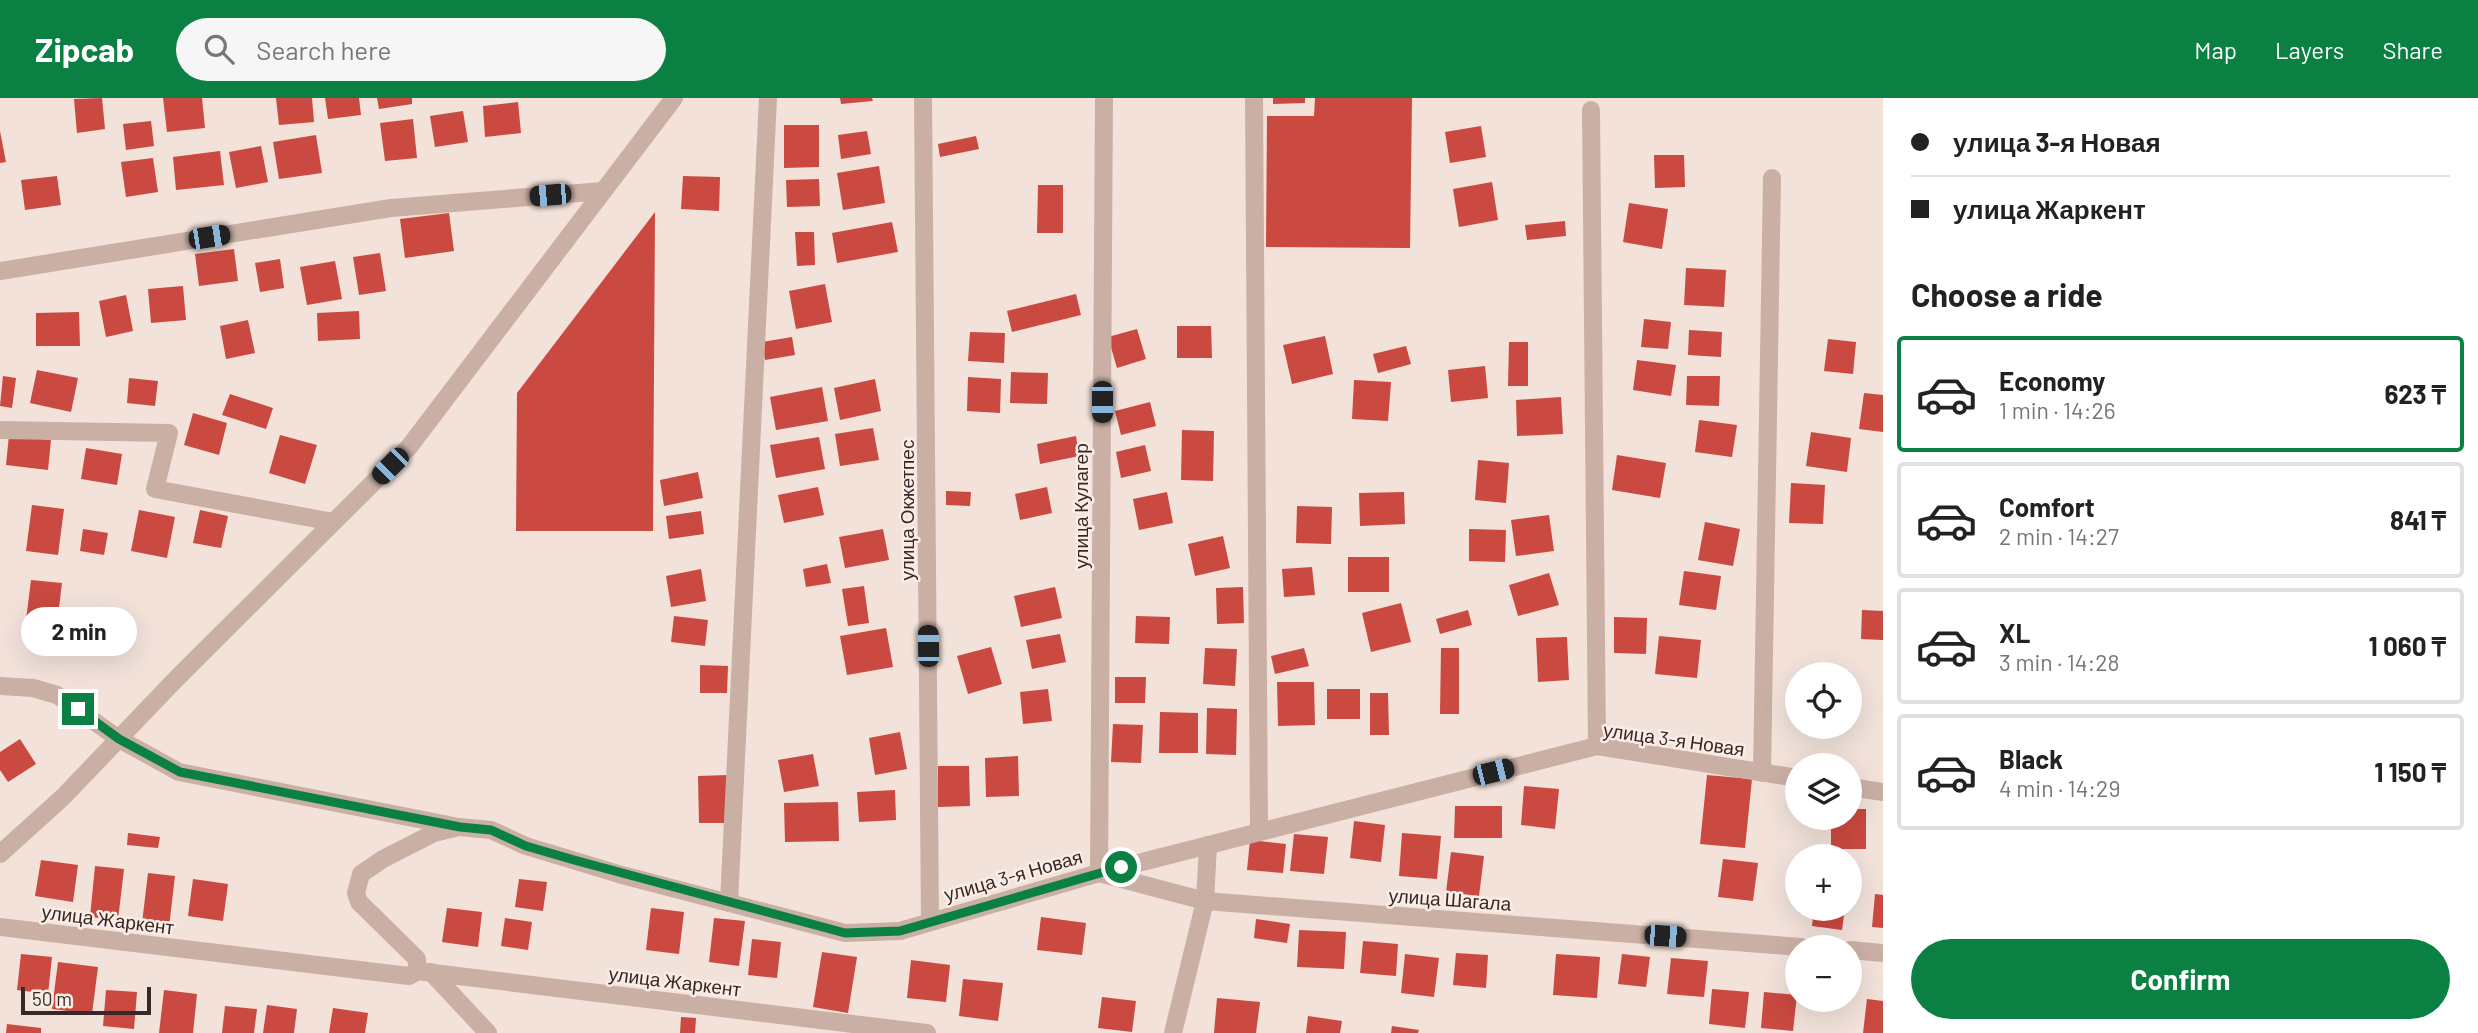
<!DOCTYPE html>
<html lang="en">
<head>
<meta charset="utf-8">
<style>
  :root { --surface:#fff; --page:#f6f6f6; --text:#222; --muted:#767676; --line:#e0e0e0; --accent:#0b8043 }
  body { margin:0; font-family:Barlow,sans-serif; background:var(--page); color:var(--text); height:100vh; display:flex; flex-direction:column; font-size:26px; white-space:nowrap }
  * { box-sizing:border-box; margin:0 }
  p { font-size:23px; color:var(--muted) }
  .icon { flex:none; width:38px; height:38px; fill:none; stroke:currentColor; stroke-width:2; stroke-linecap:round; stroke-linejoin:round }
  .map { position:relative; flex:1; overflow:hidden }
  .sheet { display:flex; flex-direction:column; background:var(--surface); width:595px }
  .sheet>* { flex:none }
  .guide { display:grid; align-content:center; height:154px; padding:0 28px; background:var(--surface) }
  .tools { position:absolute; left:1785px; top:564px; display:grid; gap:14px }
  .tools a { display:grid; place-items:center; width:77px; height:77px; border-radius:50%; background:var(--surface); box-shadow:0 7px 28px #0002; font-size:35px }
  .scale { position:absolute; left:21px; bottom:18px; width:130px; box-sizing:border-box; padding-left:7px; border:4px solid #362927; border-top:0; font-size:19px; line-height:24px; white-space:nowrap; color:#362927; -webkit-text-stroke:5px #faede6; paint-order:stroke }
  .end { position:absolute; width:32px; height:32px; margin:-16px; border:9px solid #0b8043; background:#fff; box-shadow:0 0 0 4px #fff }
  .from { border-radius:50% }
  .bubble { position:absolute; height:49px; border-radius:24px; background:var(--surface); box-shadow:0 7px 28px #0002; font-size:23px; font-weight:700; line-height:49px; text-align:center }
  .car { position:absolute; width:21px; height:42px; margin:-21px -10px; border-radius:9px; box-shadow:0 0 5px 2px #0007; background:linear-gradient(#222 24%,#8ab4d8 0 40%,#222 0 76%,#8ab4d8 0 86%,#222 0) }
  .guide b { display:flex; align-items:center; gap:24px; height:66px; font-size:26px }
  .guide b+b { border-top:2px solid var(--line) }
  .guide i { width:18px; height:18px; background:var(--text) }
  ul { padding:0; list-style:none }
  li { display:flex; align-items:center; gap:21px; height:116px; margin:0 14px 10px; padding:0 14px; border:4px solid var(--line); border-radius:7px }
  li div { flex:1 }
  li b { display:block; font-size:26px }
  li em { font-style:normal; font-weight:700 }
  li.on { border-color:var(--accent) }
  li>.icon { width:63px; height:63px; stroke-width:1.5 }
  h2 { padding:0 28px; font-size:32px; line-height:84px }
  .action { display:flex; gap:14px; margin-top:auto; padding:14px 28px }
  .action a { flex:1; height:80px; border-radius:42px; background:var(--accent); color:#fff; font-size:28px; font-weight:700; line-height:80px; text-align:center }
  header { display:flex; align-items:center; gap:42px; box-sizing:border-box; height:98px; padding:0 35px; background:var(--accent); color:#fff }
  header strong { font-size:33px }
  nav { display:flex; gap:38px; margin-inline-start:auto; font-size:24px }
  .search { width:490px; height:63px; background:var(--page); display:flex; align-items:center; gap:18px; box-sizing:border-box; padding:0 24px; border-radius:38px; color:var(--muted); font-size:26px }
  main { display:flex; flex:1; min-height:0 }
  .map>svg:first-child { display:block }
  .building { fill:#ca4940 }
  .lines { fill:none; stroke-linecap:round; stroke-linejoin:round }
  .street { stroke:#caafa5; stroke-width:18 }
  .route { stroke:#0b8043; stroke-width:9 }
  .labels { text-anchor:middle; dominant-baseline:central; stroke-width:5; stroke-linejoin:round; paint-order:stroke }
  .street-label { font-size:19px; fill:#362927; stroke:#faede6 }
</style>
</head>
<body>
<header>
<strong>Zipcab</strong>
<div class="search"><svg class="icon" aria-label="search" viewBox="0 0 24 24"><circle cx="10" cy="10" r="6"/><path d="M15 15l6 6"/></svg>Search here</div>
<nav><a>Map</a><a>Layers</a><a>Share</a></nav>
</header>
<main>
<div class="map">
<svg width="1883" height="935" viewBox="0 0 1883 935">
  <rect width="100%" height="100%" fill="#f2e2da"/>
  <g class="building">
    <path d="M102,0L105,31L77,35L74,1Z"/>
    <path d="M163,0H202L205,30L167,34Z"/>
    <path d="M276,0H312L314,24L279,27Z"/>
    <path d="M325,0H359L361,17L328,21Z"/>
    <path d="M377,0H412V6L379,11Z"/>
    <path d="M840,0H872L873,3L841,6Z"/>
    <path d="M1273,0H1305V5L1273,6Z"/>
    <path d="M1315,0H1412L1410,150L1266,149L1267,18H1314Z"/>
    <path d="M518,4L521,35L485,39L483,8Z"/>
    <path d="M463,13L468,44L435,49L430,18Z"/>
    <path d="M413,21L417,60L385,63L380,25Z"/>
    <path d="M151,23L154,48L126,52L123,26Z"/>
    <path d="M784,27H819V69L784,70Z"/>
    <path d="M1481,28L1486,59L1450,65L1445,34Z"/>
    <path d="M0,33L6,64L0,65Z"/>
    <path d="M867,33L871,56L841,61L838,37Z"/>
    <path d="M316,37L322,75L279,81L273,44Z"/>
    <path d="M976,38L979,51L940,59L938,46Z"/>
    <path d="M261,48L268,84L236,90L229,54Z"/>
    <path d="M220,53L224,87L176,92L173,59Z"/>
    <path d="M1654,57H1684L1685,89L1655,90Z"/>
    <path d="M153,60L158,94L126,99L121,64Z"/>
    <path d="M879,68L885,105L843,112L837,75Z"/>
    <path d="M57,78L61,107L25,112L21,82Z"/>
    <path d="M683,78L720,79L719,113L681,111Z"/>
    <path d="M819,81L820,108L787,109L786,82Z"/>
    <path d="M1492,84L1498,122L1459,129L1453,91Z"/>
    <path d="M1038,87H1063V135H1037Z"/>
    <path d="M1629,105L1668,111L1662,151L1623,144Z"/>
    <path d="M655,114L653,433H516L517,295Z"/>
    <path d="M449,115L454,153L405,160L400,121Z"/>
    <path d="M1565,123L1566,138L1527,142L1525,127Z"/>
    <path d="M892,124L898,154L837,165L832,135Z"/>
    <path d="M795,134H814L815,167L797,168Z"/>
    <path d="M234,151L238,183L199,188L195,156Z"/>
    <path d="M380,155L386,193L359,197L353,159Z"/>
    <path d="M280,161L284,190L260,194L255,165Z"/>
    <path d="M335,163L342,201L307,207L300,169Z"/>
    <path d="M1686,170L1726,172L1724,209L1684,207Z"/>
    <path d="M825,186L832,224L796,231L789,193Z"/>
    <path d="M183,188L186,222L151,225L148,191Z"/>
    <path d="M1076,196L1081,217L1012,234L1007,213Z"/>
    <path d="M126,197L133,233L106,239L99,203Z"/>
    <path d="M359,213L360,241L318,243L317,215Z"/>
    <path d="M79,214L80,248H36V215Z"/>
    <path d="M1644,221L1671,224L1668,251L1641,249Z"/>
    <path d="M248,222L255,255L226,261L220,228Z"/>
    <path d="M1177,228H1211L1212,260H1177Z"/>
    <path d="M1137,231L1146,261L1117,270L1108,239Z"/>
    <path d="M1689,232L1722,234L1721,259L1688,257Z"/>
    <path d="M970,234L1005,235L1004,265L968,263Z"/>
    <path d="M1325,238L1333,276L1292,286L1283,247Z"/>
    <path d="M792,239L795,257L765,262L762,244Z"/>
    <path d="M1828,241L1856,244L1853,276L1824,273Z"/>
    <path d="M1509,244H1528V288H1508Z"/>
    <path d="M1406,248L1411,266L1378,275L1373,256Z"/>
    <path d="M1637,262L1676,267L1671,298L1633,292Z"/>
    <path d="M1485,268L1488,300L1451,304L1448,272Z"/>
    <path d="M37,272L78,280L71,314L30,305Z"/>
    <path d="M1011,274L1048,275L1047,306L1010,305Z"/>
    <path d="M3,278L16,280L12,310L0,308Z"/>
    <path d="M1687,278H1720L1719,308L1686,307Z"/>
    <path d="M968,279L1001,281L1000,315L967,313Z"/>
    <path d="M129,280L158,283L155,308L127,305Z"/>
    <path d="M875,281L881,313L840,322L834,290Z"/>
    <path d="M1354,282L1391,284L1388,323L1352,321Z"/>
    <path d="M822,289L828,323L776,332L770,299Z"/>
    <path d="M1864,295L1883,297V334L1859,331Z"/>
    <path d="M230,296L273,310L266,331L222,317Z"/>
    <path d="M1561,299L1563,336L1517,338L1516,302Z"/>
    <path d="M1150,304L1156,328L1121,337L1115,313Z"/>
    <path d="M193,315L227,325L219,357L184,347Z"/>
    <path d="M1699,322L1737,327L1732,359L1695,354Z"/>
    <path d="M873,330L879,362L840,368L835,336Z"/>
    <path d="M1182,332L1214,333L1213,383L1181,382Z"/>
    <path d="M1811,334L1851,340L1847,374L1806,368Z"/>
    <path d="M9,337L51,342L48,372L6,367Z"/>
    <path d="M280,337L317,347L305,386L269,375Z"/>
    <path d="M1076,338L1079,358L1040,366L1037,346Z"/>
    <path d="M819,339L825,371L776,380L770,347Z"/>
    <path d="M1145,347L1151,373L1121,380L1116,354Z"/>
    <path d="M86,350L122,356L117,387L81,381Z"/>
    <path d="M1617,357L1666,365L1660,400L1612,392Z"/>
    <path d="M1478,362L1509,365L1506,405L1475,402Z"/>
    <path d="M698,374L703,400L664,408L660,382Z"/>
    <path d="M1791,385L1825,387L1823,426L1789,425Z"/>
    <path d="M818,389L824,417L784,425L778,397Z"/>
    <path d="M1047,389L1052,415L1020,422L1015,396Z"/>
    <path d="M946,393L971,394L970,408L946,407Z"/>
    <path d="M1167,394L1173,425L1139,432L1133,401Z"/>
    <path d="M1404,394L1405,426L1360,428L1359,395Z"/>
    <path d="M32,407L64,411L58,457L26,453Z"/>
    <path d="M1297,408L1332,409L1331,446L1296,445Z"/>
    <path d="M139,412L175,419L167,460L131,453Z"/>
    <path d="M200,412L228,418L221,450L193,445Z"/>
    <path d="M701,413L704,436L669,441L666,418Z"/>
    <path d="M1549,417L1554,453L1516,458L1511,422Z"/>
    <path d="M1705,424L1740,431L1733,468L1698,462Z"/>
    <path d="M83,431L108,435L104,457L80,453Z"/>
    <path d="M883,431L889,462L845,470L839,439Z"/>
    <path d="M1469,431L1506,432L1505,464L1469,463Z"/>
    <path d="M1223,438L1230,470L1195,478L1188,446Z"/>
    <rect x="1348" y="459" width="41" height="35"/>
    <path d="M827,466L831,485L806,489L803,471Z"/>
    <path d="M1312,469L1315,497L1284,499L1282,471Z"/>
    <path d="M701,471L706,503L671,509L666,478Z"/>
    <path d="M1684,473L1721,478L1716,512L1679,507Z"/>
    <path d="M1549,475L1559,507L1518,518L1509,487Z"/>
    <path d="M31,482L62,485L57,526L26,522Z"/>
    <path d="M864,488L869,525L848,528L842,491Z"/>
    <path d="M1055,489L1062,520L1021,529L1014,498Z"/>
    <path d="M1243,489L1244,525L1217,526L1216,490Z"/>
    <path d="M1401,505L1411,544L1371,554L1362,515Z"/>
    <path d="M1468,512L1472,527L1440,536L1436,521Z"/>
    <path d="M1862,512L1883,513V542L1861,541Z"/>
    <path d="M674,518L708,522L705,548L671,544Z"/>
    <path d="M1136,518L1170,519L1169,546L1135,545Z"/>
    <path d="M1614,519L1647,520L1646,556L1614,555Z"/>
    <path d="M886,530L893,569L847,577L840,538Z"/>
    <path d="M1060,536L1066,564L1032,571L1026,542Z"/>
    <path d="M1659,538L1701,542L1697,580L1655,576Z"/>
    <path d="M1567,539L1569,582L1538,584L1536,540Z"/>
    <path d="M991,549L1002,586L968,596L957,558Z"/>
    <path d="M1205,550L1237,551L1235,588L1203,586Z"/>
    <path d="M1304,550L1309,568L1275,576L1271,558Z"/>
    <path d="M1441,550H1459V616H1440Z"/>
    <path d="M700,567L728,568L727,595H700Z"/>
    <path d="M1115,579H1146L1145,605H1115Z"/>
    <path d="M1277,584H1314L1315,627L1278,628Z"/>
    <path d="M1048,591L1052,623L1023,626L1020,594Z"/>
    <rect x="1327" y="591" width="33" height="30"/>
    <path d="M1370,595H1388L1389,637H1370Z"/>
    <path d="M1207,610L1237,611L1236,657L1206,656Z"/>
    <path d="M1160,614L1198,615V655H1159Z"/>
    <path d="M1113,626L1143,627L1141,665L1111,664Z"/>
    <path d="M900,634L907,671L875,677L869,640Z"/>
    <path d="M20,641L36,666L8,684L0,672V654Z"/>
    <path d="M813,656L819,688L784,694L778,662Z"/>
    <path d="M1018,658L1019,698L986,699L985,660Z"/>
    <path d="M938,668H969L970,708L938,709Z"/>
    <path d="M728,677L730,725H699L698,678Z"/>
    <path d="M1707,677L1752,681L1745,750L1700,746Z"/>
    <path d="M1524,688L1559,691L1555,731L1521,727Z"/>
    <path d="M895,692L896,722L859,724L857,694Z"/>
    <path d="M838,704L839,743L785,744L784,705Z"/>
    <path d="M1455,708H1502V740H1454Z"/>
    <path d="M1850,711H1866V751H1831V719H1850Z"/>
    <path d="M1354,723L1385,727L1381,764L1350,760Z"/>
    <path d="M128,735L160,739L158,750L127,747Z"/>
    <path d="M1402,735L1441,738L1437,781L1399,778Z"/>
    <path d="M1294,736L1328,739L1324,776L1290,773Z"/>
    <path d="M1250,742L1286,746L1283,775L1247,772Z"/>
    <path d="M1451,754L1484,758L1479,798L1446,794Z"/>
    <path d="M1723,761L1758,765L1753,803L1718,799Z"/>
    <path d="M41,762L78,767L73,804L35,798Z"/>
    <path d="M95,768L124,771L118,822L90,819Z"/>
    <path d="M148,775L175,778L169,829L142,825Z"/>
    <path d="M193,781L228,786L223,823L188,818Z"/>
    <path d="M519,781L547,784L543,813L515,809Z"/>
    <path d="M1875,796L1883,797V830L1872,829Z"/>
    <path d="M447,810L482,814L478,849L442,844Z"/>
    <path d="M651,810L684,814L679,856L646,852Z"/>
    <path d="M1814,810H1845L1842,832L1812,828Z"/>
    <path d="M1041,819L1086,825L1082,857L1037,852Z"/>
    <path d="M505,820L532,824L528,852L501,848Z"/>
    <path d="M714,820L745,823L739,868L709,864Z"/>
    <path d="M1256,821L1290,826L1287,845L1254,840Z"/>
    <path d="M1299,832L1346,834L1344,871L1297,869Z"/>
    <path d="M752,841L781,844L777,880L748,877Z"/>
    <path d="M1363,843L1398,846L1396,878L1360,875Z"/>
    <path d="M822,854L857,859L848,915L813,909Z"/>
    <path d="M1456,855L1488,857L1486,890L1453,887Z"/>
    <path d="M21,856L52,859L48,896L17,892Z"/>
    <path d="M1405,856L1439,860L1434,899L1401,895Z"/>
    <path d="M1556,856L1600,859L1597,900L1553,897Z"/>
    <path d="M1622,856L1650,859L1646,889L1618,886Z"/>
    <path d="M1671,860L1708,863L1704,899L1667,896Z"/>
    <path d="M911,862L950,867L946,904L907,900Z"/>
    <path d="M58,864L98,869L92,916L52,911Z"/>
    <path d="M963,881L1003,885L998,923L959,918Z"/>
    <path d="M1712,891L1749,894L1745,930L1709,926Z"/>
    <path d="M106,892L137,894L134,931L103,928Z"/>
    <path d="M164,892L197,896L193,935H159Z"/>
    <path d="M1764,894L1797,897L1793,933L1761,930Z"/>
    <path d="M1102,899L1136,903L1132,934L1098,930Z"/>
    <path d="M1217,900L1260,904L1256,935H1214Z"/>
    <path d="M1867,901L1883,903V935H1863Z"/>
    <path d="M267,907L297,911L294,935H263Z"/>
    <path d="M225,908L257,911L254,935H222Z"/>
    <path d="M333,910L368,915L365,935H329Z"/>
    <path d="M1308,918L1342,923L1340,935H1306Z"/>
    <path d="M681,919L696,920L695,935H680Z"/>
    <path d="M7,926L41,930V935H6Z"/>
    <path d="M1392,928L1419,932L1418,935H1391Z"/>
  </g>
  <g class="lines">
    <g class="street">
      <path d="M923,0L930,823"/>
      <path d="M1104,0L1099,775L1205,803L1801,849"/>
      <path d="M1254,0L1259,733"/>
      <path d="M1591,12L1597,648"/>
      <path d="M0,173L391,110L603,93"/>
      <path d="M0,332L169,335L155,391L333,424"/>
      <path d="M0,588L33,590L57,597L119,641L179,674L454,728"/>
      <path d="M1762,675L1772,80"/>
      <path d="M1850,689L1883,694"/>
      <path d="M0,756L63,699L177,580L409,349L674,0"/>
      <path d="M729,805L768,0"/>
      <path d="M0,829L409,878L417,873V861L359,804L356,795L361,776L383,761L434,735L459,729L491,732L526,748L622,777L845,835L900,833L1099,775L1597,648L1797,680"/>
      <path d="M1850,852L1883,855"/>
      <path d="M417,873L927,935"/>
      <path d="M431,874L488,935"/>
      <path d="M1173,935L1205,803L1208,747"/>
    </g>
  </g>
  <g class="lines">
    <path class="route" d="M78,611L119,641L180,674L460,729L491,732L526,748L574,762L845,835L900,833L1121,769"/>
  </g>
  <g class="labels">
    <g class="street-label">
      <text transform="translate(1080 408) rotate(-90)">улица Кулагер</text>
      <text transform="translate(906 412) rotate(-90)">улица Окжетпес</text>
      <text transform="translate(1674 641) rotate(8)">улица 3-я Новая</text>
      <text transform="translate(1013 777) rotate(-16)">улица 3-я Новая</text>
      <text transform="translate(1450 801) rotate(4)">улица Шагала</text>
      <text transform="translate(108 821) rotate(7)">улица Жаркент</text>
      <text transform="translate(675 883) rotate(7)">улица Жаркент</text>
    </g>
  </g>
</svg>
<div class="tools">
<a><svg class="icon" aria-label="locate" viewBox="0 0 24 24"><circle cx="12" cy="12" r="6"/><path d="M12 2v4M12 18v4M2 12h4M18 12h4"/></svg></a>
<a><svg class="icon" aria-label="layers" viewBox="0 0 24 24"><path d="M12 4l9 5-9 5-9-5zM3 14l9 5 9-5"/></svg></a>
<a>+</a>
<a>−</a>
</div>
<div class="scale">50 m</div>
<i class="end from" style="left:1121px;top:769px"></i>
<i class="end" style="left:78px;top:611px"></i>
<div class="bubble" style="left:21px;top:509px;width:116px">2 min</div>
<i class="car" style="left:550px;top:97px;rotate:265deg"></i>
<i class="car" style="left:209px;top:139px;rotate:81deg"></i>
<i class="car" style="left:1102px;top:304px;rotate:180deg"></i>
<i class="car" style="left:390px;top:368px;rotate:225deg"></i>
<i class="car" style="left:928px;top:548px;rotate:359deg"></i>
<i class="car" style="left:1493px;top:674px;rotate:76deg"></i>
<i class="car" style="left:1665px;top:838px;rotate:94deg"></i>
</div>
<section class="sheet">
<div class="guide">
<b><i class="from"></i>улица 3-я Новая</b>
<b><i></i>улица Жаркент</b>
</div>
<h2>Choose a ride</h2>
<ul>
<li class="on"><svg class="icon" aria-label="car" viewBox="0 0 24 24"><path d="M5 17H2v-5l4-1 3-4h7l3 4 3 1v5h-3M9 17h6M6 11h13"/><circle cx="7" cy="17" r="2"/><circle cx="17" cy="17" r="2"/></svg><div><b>Economy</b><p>1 min · 14:26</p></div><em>623 ₸</em></li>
<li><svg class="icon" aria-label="car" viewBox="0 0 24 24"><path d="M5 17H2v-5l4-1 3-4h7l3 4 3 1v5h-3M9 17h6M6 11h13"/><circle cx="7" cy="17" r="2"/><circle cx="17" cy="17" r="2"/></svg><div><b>Comfort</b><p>2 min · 14:27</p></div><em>841 ₸</em></li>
<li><svg class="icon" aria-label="car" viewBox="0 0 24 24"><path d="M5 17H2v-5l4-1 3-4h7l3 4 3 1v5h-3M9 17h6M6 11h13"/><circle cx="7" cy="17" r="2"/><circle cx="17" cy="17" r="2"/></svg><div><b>XL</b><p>3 min · 14:28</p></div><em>1 060 ₸</em></li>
<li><svg class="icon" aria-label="car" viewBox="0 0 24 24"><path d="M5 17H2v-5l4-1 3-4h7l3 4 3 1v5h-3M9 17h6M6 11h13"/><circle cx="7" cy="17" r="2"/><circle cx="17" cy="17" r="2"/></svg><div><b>Black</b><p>4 min · 14:29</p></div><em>1 150 ₸</em></li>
</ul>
<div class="action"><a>Confirm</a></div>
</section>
</main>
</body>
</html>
